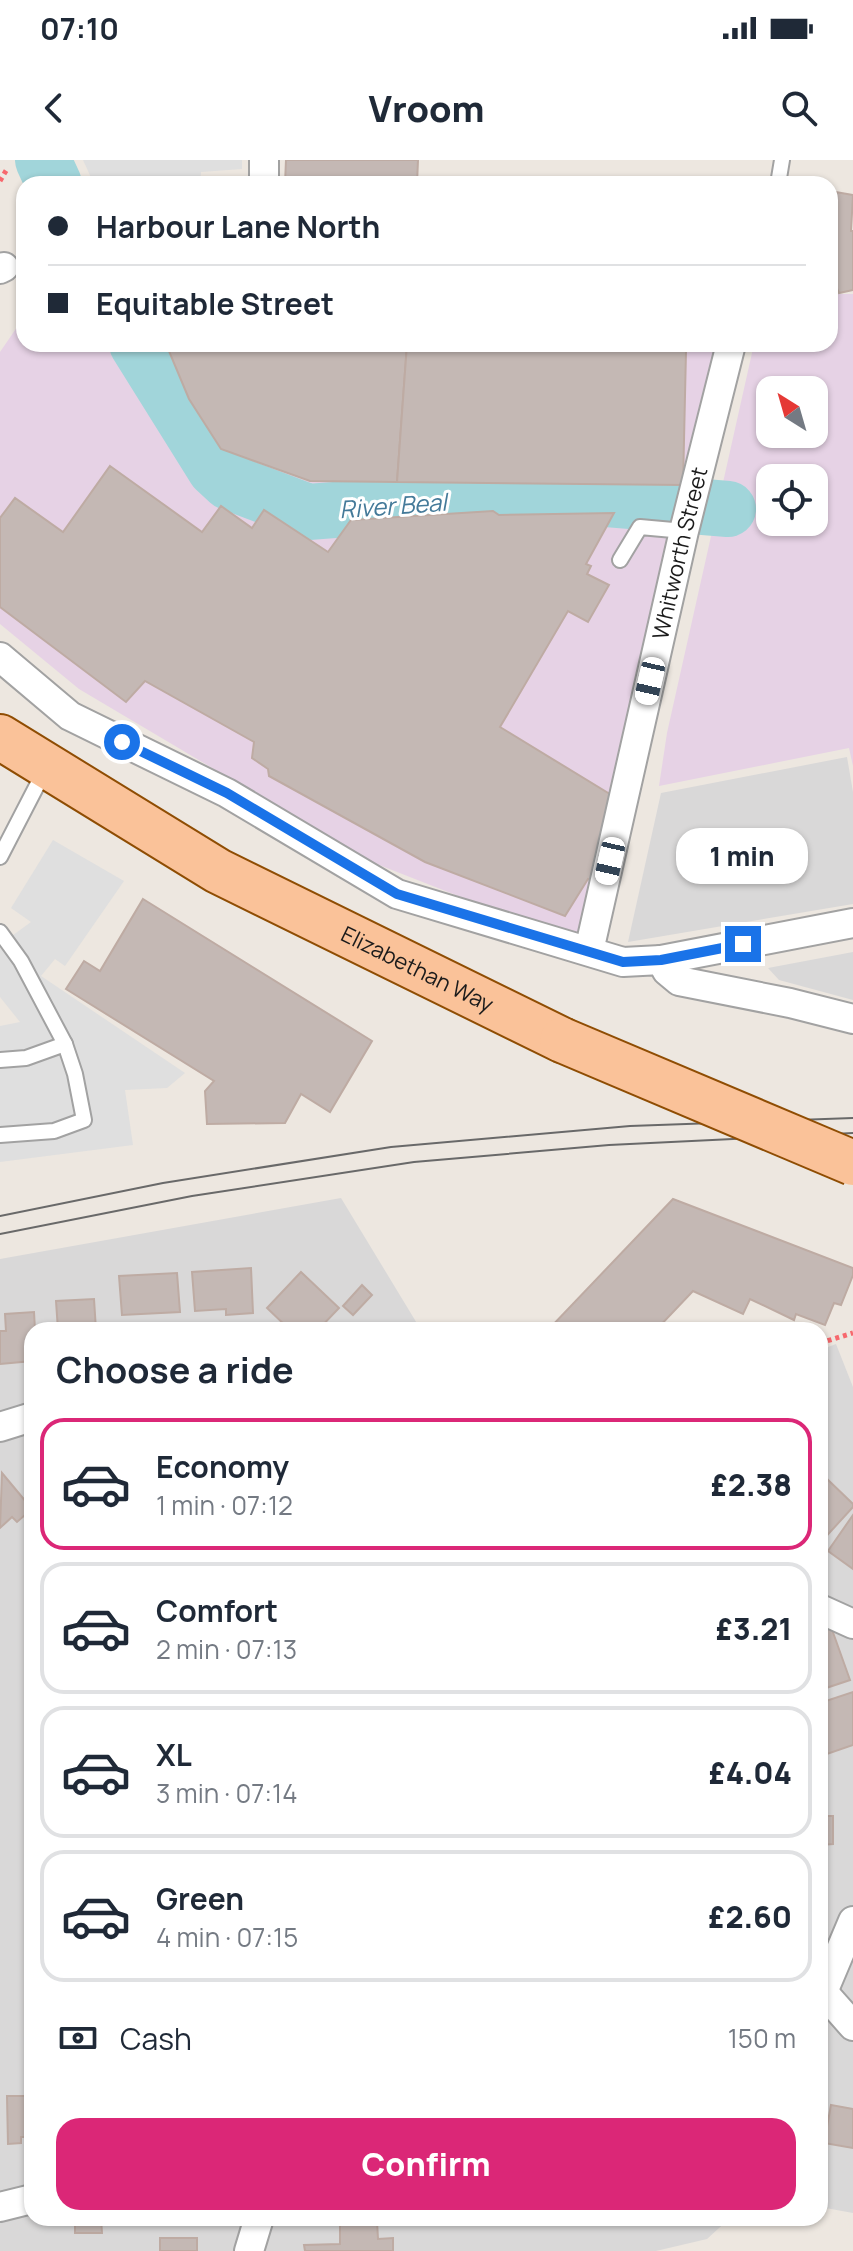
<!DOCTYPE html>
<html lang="en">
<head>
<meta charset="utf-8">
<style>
  :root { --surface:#fff; --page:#f6f6f7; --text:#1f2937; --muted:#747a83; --line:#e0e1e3; --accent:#db2777 }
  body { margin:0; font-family:Manrope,sans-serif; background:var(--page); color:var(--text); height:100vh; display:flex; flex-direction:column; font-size:30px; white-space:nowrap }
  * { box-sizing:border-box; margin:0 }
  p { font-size:26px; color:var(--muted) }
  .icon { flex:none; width:44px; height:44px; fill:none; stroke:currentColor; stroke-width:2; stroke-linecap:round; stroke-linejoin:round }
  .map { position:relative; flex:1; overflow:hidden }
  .sheet { position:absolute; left:24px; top:1162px; width:804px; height:904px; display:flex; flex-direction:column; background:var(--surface); border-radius:24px; box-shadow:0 2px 6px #0004 }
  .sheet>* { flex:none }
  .guide { position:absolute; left:16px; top:16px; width:822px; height:176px; border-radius:24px; box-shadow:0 2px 6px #0004; display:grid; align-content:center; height:176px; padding:0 32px; background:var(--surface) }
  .needle { width:52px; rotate:323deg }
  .tools { position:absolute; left:756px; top:216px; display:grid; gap:16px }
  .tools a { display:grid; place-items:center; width:72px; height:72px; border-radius:16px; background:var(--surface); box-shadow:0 2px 6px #0004; font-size:40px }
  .end { position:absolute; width:36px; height:36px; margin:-18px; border:10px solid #1a73e8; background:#fff; box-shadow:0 0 0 4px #fff }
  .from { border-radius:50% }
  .bubble { position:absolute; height:56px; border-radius:24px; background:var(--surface); box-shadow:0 2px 6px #0004; font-size:26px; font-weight:800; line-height:56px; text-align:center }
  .car { position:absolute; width:24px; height:48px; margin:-24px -12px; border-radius:10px; box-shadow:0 0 6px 2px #0007; background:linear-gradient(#fff 24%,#345 0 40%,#fff 0 76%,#345 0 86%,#fff 0) }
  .guide b { display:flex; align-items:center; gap:28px; height:76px; font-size:30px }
  .guide b+b { border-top:2px solid var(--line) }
  .guide i { width:20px; height:20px; background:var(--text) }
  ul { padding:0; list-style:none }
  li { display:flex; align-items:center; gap:24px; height:132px; margin:0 16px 12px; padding:0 16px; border:4px solid var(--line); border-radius:24px }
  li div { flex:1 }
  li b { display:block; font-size:30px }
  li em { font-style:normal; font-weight:800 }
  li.selected { border-color:var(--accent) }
  li>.icon { width:72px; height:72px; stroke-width:1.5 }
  h2 { padding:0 32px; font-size:36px; line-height:96px }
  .pay { display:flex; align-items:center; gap:20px; height:88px; padding:0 32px; font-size:30px }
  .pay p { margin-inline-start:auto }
  .primary-button { display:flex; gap:16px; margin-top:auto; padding:16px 32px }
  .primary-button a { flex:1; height:92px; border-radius:24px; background:var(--accent); color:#fff; font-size:32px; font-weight:800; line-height:92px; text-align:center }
  .status { display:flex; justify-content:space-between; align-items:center; height:56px; padding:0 40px; background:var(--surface); direction:ltr }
  .status svg { height:22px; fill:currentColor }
  header { display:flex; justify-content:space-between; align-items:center; height:104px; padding:0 32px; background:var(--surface); font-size:36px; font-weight:800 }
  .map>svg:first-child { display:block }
  .residential { fill:#d9d8d8 }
  .industrial { fill:#e6d2e5; fill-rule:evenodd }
  .parking { fill:#dfdfdf }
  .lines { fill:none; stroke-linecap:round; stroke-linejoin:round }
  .river { stroke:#a1d5da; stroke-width:56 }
  .building { fill:#c4b8b4; stroke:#beaba3; stroke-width:2 }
  .lane-casing { stroke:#a2a2a2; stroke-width:18 }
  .street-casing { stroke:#a2a2a2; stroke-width:32 }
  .primary-casing { stroke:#8f4d03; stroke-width:48 }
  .path { stroke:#f7686d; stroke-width:5; stroke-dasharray:4 4; stroke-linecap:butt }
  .lane { stroke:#fff; stroke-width:14 }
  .street { stroke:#fff; stroke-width:28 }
  .primary { stroke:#fac299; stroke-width:44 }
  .tram { stroke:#696969; stroke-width:2 }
  .primary-bridge-casing { stroke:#8f4d03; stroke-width:48; stroke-linecap:butt }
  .primary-bridge { stroke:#fac299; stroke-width:44 }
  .route { stroke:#1a73e8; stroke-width:10 }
  .labels { text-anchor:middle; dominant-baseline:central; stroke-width:6; stroke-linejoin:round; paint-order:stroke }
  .street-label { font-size:22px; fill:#1b1b1b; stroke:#fff }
  .water-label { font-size:24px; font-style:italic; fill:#447a99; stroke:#fff }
</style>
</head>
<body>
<div class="status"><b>07:10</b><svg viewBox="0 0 49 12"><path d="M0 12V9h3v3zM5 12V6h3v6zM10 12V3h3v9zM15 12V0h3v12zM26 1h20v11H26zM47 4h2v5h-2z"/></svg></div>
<header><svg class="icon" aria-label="back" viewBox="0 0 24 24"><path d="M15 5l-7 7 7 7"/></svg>Vroom<svg class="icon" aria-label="search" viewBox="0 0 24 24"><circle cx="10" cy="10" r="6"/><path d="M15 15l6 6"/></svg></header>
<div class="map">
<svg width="853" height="2091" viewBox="0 0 853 2091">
  <rect width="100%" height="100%" fill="#ede7e0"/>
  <g class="residential">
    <path d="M847,597L853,632V744L628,782L661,633Z"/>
    <path d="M853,792V840L779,820L768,808Z"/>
    <path d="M341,1038L421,1170H32V2058H730L707,2079L656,2091H0V1099Z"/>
    <path d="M836,1184L853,1227V2053L820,2047V1190Z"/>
  </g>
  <g class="industrial">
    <path d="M830,134H853V606L849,588L659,626L667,573L754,184H830ZM770,230H814V274H770ZM770,318H814V362H770Z"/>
    <path d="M24,157V184L715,185L585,777L540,768L369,701L79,529L0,464V192Z"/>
  </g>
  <g class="parking">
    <path d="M83,0H242V9L201,12L200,24H94Z"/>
    <path d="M53,680L124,721L65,806L55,799L41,816L185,913L167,928L125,930L133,985L0,1002V866L20,862L0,837V776L5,781L31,762L11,748Z"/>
  </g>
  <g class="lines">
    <g class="river">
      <path d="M43,0L54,24"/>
      <path d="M137,184L215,309L229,322L308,352L546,334L728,349"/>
    </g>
  </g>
  <g class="building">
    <path d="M286,0H418L417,24H285Z"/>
    <path d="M830,31L853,35L851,71H853V130L839,133L835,124L830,123Z"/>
    <path d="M166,184H407L397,322L310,321L221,289L189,239Z"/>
    <path d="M407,184L686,191L683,325L397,322Z"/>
    <path d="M110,306L202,372L221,346L252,368L264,350L328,392L351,360L493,351L499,355L614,353L586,404L591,406L587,414L609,425L588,462L568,451L500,567L613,636L593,721L588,719L565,756L425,702L269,616L268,609L252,598L254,582L145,521L126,542L0,447V358L15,338L63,372Z"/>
    <path d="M143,739L372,881L330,952L301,934L285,963L207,964L205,931L214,921L66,829L84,801L100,811Z"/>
    <path d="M673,1039L853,1108V1115L841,1145L834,1143L825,1165L796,1154L794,1160L750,1139L743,1154L693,1131L656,1170H651L648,1167L645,1170H548Z"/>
    <path d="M251,1108L253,1153L226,1155V1149L195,1151L192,1112Z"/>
    <path d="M301,1112L339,1148L318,1170H290L267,1148Z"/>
    <path d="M177,1113L180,1152L122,1155L119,1116Z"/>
    <path d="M362,1125L372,1135L353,1155L343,1146Z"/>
    <path d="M94,1139L96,1170H58L56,1141Z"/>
    <path d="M34,1152L35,1170H32V1201L0,1204V1171H6L5,1154Z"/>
    <path d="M2,1313L32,1349L17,1362L12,1357L0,1368Z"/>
    <path d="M825,1317L853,1344V1347L821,1382L820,1322Z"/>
    <path d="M853,1355V1409L828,1391Z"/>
    <path d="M830,1464L850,1520L820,1530V1468Z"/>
    <path d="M853,1532V1585L824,1595L820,1583V1543Z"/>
    <path d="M820,1656H833V1684L820,1685Z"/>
    <path d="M7,1936H32V1977H21V1983L8,1984Z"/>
    <path d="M831,1945L853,1949V1988L824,1983Z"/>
    <path d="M75,2058H101L102,2073H75Z"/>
    <path d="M340,2061H377L378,2079L393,2078V2091H305L304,2085L340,2084Z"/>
    <rect x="160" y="2078" width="37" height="13"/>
  </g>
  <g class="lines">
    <defs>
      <g id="lane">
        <path d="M778,24L782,0"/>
        <path d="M620,400L640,367L684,371"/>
        <path d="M0,697L46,608"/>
        <path d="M0,772L21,801L65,884L75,914L84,960L54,971L0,975"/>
        <path d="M0,900L26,898L65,884"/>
      </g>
      <g id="street">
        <path d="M264,24V0"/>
        <path d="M0,109L4,107"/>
        <path d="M0,497L70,556L227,633L397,734L623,802L661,800L667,811L679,821L790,843L853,859"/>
        <path id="s1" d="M589,791L684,371L731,184"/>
        <path d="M661,800L853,763"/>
        <path d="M0,1267L32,1257"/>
        <path d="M820,1449L853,1464"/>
        <path d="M820,1832H823L853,1866"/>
        <path d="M823,1832L853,1761"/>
        <path d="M0,2047L32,2039"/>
        <path d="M249,2091L259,2058"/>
      </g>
      <g id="primary">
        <path id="s2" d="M0,577L218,711L562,880"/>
      </g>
    </defs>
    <use href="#lane" class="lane-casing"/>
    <use href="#street" class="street-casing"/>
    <use href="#primary" class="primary-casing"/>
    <g class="path">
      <path d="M0,21L7,9"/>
      <path d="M820,1183L853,1173"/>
    </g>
    <use href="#lane" class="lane"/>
    <use href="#street" class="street"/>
    <use href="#primary" class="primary"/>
    <g class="tram">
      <path d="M0,1056L163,1023L391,987L630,966L853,958"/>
      <path d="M0,1074L192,1036L414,1002L609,985L853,973"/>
    </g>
    <defs>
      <path id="primary-bridge" d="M562,880L853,1003"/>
    </defs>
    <use href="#primary-bridge" class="primary-bridge-casing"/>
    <use href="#primary-bridge" class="primary-bridge"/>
  </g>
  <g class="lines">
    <path class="route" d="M122,582L227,633L397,734L623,802L661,800L743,784"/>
  </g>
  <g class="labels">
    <g class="street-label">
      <text stroke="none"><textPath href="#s1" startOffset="408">Whitworth Street</textPath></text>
      <text stroke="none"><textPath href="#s2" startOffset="478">Elizabethan Way</textPath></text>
    </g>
    <g class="water-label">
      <text transform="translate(393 345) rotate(-4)">River Beal</text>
    </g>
  </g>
</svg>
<div class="tools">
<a><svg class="needle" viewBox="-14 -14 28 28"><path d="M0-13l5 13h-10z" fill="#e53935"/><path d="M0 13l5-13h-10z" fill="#747a83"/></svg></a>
<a><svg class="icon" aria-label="locate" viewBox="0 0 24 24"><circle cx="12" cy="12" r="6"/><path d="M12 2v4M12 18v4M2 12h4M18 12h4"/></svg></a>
</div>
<i class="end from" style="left:122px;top:582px"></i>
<i class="end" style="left:743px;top:784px"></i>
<div class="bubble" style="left:676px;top:668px;width:132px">1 min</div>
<i class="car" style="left:650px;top:521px;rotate:193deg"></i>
<i class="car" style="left:610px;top:701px;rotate:193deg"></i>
<div class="guide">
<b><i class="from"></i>Harbour Lane North</b>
<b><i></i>Equitable Street</b>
</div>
<section class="sheet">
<h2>Choose a ride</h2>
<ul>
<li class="selected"><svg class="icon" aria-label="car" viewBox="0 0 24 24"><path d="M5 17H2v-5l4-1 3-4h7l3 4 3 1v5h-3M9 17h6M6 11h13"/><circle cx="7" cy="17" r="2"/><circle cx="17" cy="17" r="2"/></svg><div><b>Economy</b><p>1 min · 07:12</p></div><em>£2.38</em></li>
<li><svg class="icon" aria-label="car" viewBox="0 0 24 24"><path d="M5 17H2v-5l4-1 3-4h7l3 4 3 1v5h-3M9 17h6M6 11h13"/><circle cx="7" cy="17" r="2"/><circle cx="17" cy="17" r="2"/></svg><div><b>Comfort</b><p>2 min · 07:13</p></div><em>£3.21</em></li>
<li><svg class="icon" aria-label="car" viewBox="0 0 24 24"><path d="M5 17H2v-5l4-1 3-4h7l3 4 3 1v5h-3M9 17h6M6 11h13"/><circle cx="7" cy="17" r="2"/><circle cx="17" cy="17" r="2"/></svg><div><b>XL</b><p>3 min · 07:14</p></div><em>£4.04</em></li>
<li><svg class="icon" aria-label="car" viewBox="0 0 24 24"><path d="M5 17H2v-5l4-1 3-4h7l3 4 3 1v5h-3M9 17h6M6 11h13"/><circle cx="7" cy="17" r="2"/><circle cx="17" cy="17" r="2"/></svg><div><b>Green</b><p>4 min · 07:15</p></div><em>£2.60</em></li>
</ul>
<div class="pay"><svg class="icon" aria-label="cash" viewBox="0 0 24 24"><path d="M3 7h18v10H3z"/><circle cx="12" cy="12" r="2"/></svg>Cash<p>150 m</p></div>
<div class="primary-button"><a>Confirm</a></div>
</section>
</div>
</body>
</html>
